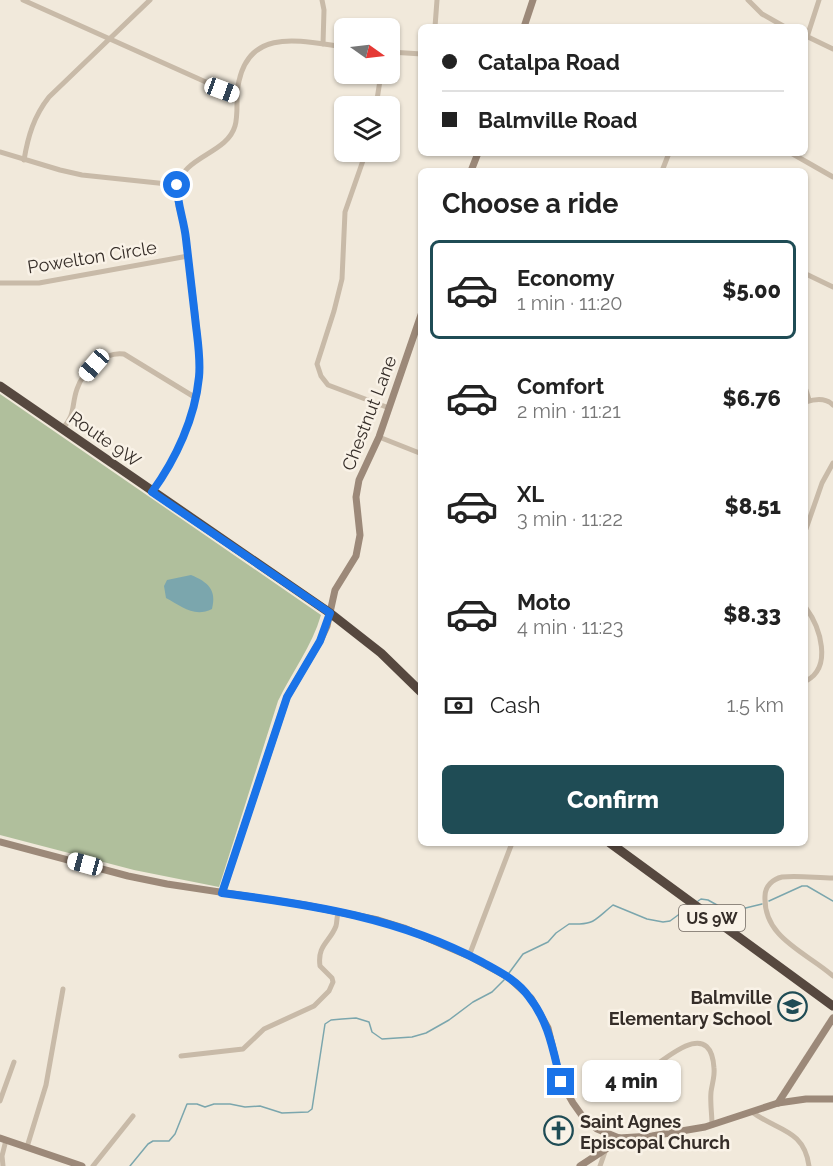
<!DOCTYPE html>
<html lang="en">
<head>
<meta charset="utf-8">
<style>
  :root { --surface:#fff; --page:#f2f2f2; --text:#222; --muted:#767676; --line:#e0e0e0; --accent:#1f4c55 }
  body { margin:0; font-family:Raleway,sans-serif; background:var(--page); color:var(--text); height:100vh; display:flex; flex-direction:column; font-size:22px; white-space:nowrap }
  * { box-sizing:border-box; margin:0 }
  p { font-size:20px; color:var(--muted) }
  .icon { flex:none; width:33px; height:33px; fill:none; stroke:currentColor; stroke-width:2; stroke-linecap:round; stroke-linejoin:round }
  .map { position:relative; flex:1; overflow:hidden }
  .side { position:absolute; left:418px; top:168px; width:390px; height:678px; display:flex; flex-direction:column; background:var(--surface); border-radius:9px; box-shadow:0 2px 4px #0004 }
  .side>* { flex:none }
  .guide { position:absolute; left:418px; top:24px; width:390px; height:132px; border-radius:9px; box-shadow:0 2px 4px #0004; display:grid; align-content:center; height:132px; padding:0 24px; background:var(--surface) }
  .needle { width:39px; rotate:104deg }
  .buttons { position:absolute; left:334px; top:18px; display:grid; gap:12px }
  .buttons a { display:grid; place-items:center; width:66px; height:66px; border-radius:9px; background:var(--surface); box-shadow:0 2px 4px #0004; font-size:30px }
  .end { position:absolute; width:27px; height:27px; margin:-14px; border:8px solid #1a73e8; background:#fff; box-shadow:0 0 0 3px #fff }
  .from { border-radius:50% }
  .bubble { position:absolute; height:42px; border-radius:9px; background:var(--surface); box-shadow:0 2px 4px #0004; font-size:20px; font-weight:800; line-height:42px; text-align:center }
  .car { position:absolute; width:18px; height:36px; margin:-18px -9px; border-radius:8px; box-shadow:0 0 4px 2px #0007; background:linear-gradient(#fff 24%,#345 0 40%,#fff 0 76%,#345 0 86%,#fff 0) }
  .guide b { display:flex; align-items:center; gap:21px; height:57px; font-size:22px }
  .guide b+b { border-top:2px solid var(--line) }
  .guide i { width:15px; height:15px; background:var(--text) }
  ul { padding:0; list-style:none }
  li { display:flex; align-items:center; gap:18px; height:99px; margin:0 12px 9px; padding:0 12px; border:3px solid transparent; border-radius:9px }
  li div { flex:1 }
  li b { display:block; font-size:22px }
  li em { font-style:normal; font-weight:800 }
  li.on { border-color:var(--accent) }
  li>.icon { width:54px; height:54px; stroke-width:1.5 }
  h2 { padding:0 24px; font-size:27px; line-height:72px }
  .pay { display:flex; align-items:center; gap:15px; height:66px; padding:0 24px; font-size:22px }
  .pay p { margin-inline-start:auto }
  .action { display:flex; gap:12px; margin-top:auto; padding:12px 24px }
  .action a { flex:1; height:69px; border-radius:9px; background:var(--accent); color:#fff; font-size:24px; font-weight:800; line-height:69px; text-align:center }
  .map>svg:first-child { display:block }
  .green { fill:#b0bf9c }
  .water { fill:#7ba6ad }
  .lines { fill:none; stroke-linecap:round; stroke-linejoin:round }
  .stream { stroke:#7ba6ad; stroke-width:1.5 }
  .street { stroke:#c8baa8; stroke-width:5 }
  .secondary { stroke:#9c8979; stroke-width:7 }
  .highway { stroke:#56483f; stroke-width:9 }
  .route { stroke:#1a73e8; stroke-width:8 }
  .labels { text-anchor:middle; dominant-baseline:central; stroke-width:5; stroke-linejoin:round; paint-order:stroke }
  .shield { fill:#f9f2e7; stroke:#706861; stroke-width:1.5 }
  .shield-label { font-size:16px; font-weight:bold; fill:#352d28 }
  .street-label { font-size:18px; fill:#352d28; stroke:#f9f2e7 }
  .poi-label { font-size:18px; font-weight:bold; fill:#352d28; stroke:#f9f2e7; text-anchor:end }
</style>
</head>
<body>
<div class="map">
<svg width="833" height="1166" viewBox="0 0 833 1166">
  <rect width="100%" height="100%" fill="#f1e9db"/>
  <path class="green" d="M0,394L321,615C312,646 292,672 278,701L219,887L134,870L0,835Z"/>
  <path class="water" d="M191,575C208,582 217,590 212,609C194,618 181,606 166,598L164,586L167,580Z"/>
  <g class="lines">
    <g class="stream">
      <path d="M698,901L701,899L708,900L717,905L725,913L762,904"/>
      <path d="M769,901L802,886H807L833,901"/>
      <path d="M509,973L523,954L548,942L556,933L569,924C595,925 593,921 613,905L647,919L663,922L670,921L689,907"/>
      <path d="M130,1166L148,1144L153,1141H169L175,1134L187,1104H197L205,1107L214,1104H230L245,1107L260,1106L282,1113L308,1112L312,1109L325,1024L331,1020L342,1019L356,1018L369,1022L372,1032L382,1039L412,1037L426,1033L449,1020L473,1002L492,992L504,980"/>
    </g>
    <g class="street">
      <path d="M23,0L237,96"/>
      <path d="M322,0L324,10L323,44"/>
      <path d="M748,0L762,14L785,27"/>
      <path d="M435,27L437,0"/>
      <path d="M806,36L833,49"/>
      <path d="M807,37L819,0"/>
      <path d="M390,52L422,54"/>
      <path d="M376,106L381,74"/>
      <path d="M0,152L60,170L82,175L177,185"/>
      <path d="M366,152L345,212L342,279L334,311L317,364L321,376L328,385L389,408"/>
      <path d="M791,153L833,177"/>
      <path d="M24,160C28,136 34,116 49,97L150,0"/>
      <path d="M662,171L669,153"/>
      <path d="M806,274L833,287"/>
      <path d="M0,283H39L188,256"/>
      <path d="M806,390L809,400"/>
      <path d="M806,402C815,399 826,398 833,405"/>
      <path d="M62,429C76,415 71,406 77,389C83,371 104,351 124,354L196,398"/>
      <path d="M379,437L422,454"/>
      <path d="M152,492C176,459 197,417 199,375C201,331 191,284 187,240C185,222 174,205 177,187C183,156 227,154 235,126C239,112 235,96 239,81C251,26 304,42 345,47"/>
      <path d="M806,529L822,483L833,463"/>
      <path d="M806,608C820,627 833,667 806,681"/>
      <path d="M833,878C817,878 798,875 782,877C773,879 765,886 765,896C763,938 806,952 833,976"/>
      <path d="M469,956L512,843"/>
      <path d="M181,1056L243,1049L264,1029L314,1006L329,991L333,982L332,978L320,966C317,945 330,942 336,926C337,922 337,916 338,912"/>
      <path d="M656,1065C676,1050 711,1023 714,1068C715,1076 712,1084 711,1092C710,1103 712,1114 712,1125"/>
      <path d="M0,1101L14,1062"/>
      <path d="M752,1112C777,1131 804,1129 809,1166"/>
      <path d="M27,1147L46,1085L63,989"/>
      <path d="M3,1166L2,1156L6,1140"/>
      <path d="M93,1166L133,1116"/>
      <path d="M600,1166L606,1149"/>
    </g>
    <g class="secondary">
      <path d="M524,27L533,0"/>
      <path d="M471,171L478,153"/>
      <path d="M0,842L128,876L167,884L305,905L378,920L404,928L469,956L508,977L531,998L548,1028L561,1082L573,1103L583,1117L597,1129L619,1138L652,1136L705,1127L778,1103L806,1099H833"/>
      <path d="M222,893L287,697L320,641L327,626L335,590L356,556L360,535L356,497L359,480L379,437L422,312"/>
      <path d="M778,1103L833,1018"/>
      <path d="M0,1138L82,1166"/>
      <path d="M580,1166L606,1149L619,1138"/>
    </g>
    <g class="highway">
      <path d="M0,386L330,613L381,653L422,693"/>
      <path d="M610,843L833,1006"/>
    </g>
  </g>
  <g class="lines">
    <path class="route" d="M177,185C177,204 184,220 186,239C189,265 192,291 195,317C197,337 201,357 199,377C195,418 176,459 152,492L330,613L320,641L287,697L222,893C314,905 399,918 482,962C500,972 517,980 529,997C549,1022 553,1051 561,1082"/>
  </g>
  <defs>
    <symbol id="school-ring" viewBox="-11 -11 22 22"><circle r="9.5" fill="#f9f2e7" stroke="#1f4c55" stroke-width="1.5"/><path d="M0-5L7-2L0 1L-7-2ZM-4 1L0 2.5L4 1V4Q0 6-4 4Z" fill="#1f4c55"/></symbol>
    <symbol id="church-ring" viewBox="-11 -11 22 22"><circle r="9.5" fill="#f9f2e7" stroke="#1f4c55" stroke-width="1.5"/><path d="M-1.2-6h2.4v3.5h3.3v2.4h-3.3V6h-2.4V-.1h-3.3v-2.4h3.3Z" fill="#1f4c55"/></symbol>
  </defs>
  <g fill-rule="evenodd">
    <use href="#school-ring" x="776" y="990" width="33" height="33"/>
    <use href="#church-ring" x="542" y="1114" width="33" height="33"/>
  </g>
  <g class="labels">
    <rect class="shield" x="679" y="905" width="66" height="26" rx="4.5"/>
    <g class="shield-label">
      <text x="712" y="918">US 9W</text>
    </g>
    <g class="street-label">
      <text transform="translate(92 257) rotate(-9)">Powelton Circle</text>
      <text transform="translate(369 413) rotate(-69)">Chestnut Lane</text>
      <text transform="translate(105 439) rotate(35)">Route 9W</text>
    </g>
    <g class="poi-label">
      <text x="772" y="997">Balmville<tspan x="772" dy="21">Elementary School</tspan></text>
      <text x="580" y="1121" text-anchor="start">Saint Agnes<tspan x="580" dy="21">Episcopal Church</tspan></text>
    </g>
  </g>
</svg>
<div class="buttons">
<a><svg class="needle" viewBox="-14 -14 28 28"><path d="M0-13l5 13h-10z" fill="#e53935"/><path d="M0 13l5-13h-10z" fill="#767676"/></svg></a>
<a><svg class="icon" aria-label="layers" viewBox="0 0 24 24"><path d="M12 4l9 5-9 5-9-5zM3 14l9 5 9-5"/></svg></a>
</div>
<i class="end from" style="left:177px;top:185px"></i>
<i class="end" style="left:561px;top:1082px"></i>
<div class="bubble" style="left:582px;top:1060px;width:99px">4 min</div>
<i class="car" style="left:222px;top:90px;rotate:110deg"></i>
<i class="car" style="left:94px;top:365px;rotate:221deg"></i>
<i class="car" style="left:85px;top:864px;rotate:285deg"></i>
<div class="guide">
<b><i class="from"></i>Catalpa Road</b>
<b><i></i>Balmville Road</b>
</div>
<section class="side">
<h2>Choose a ride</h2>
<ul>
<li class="on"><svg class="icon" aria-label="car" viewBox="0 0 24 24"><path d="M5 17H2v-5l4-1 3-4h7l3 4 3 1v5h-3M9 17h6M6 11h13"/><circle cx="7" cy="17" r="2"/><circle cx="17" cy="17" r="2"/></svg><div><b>Economy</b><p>1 min · 11:20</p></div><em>$5.00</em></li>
<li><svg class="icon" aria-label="car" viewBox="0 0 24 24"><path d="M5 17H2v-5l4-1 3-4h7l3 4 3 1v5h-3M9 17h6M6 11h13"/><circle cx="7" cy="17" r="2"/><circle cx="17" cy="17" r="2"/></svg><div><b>Comfort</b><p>2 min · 11:21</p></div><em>$6.76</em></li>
<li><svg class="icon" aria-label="car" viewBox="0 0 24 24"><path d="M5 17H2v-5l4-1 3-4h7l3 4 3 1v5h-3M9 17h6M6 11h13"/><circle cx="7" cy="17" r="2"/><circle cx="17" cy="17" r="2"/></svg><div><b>XL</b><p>3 min · 11:22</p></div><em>$8.51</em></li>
<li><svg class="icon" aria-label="car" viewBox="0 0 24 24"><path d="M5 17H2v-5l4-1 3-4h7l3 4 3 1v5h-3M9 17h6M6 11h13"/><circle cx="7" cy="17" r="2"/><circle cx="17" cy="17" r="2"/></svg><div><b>Moto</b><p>4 min · 11:23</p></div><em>$8.33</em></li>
</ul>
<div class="pay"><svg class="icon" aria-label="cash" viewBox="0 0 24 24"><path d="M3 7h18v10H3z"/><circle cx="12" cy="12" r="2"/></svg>Cash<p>1.5 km</p></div>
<div class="action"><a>Confirm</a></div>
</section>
</div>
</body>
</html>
